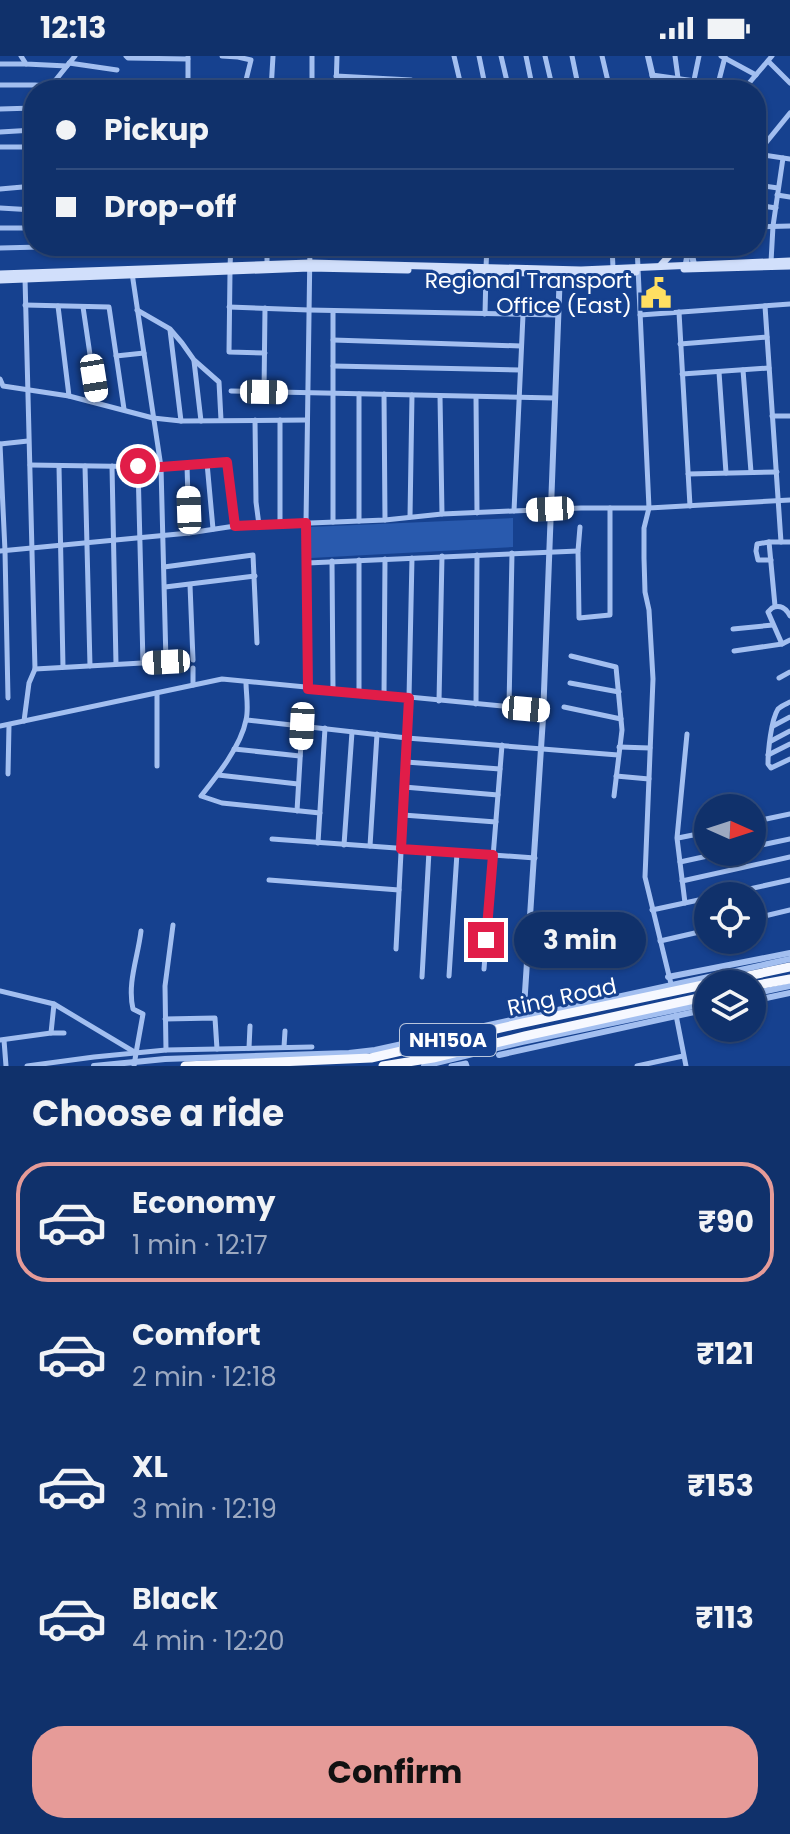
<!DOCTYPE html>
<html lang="en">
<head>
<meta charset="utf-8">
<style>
  :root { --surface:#10316b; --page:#1e3d73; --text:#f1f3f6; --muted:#9ca9c1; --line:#304c7e; --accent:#e69b98 }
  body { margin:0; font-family:Poppins,sans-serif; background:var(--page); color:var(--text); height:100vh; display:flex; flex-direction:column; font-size:30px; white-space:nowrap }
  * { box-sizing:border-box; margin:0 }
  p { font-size:26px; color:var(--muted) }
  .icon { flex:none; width:44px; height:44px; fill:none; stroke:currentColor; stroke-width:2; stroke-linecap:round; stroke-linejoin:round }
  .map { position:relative; height:1010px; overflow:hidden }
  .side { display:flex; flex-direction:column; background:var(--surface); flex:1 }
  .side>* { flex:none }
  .guide { position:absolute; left:24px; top:24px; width:742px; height:176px; border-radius:32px; box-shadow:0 2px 6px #0004,0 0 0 2px var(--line); display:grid; align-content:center; height:176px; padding:0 32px; background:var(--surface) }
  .needle { width:52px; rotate:93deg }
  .fabs { position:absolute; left:694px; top:738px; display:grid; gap:16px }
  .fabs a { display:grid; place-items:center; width:72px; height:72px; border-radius:50%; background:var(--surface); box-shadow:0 2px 6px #0004,0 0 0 2px var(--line); font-size:40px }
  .end { position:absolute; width:36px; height:36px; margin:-18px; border:10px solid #e11d48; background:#fff; box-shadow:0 0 0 4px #fff }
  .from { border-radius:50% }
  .bubble { position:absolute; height:56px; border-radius:28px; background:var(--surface); box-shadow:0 2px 6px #0004,0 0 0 2px var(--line); font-size:26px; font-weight:700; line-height:56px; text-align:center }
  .car { position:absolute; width:24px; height:48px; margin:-24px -12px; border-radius:10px; box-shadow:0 0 6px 2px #0007; background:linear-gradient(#fff 24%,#345 0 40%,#fff 0 76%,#345 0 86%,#fff 0) }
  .guide b { display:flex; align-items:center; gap:28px; height:76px; font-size:30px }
  .guide b+b { border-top:2px solid var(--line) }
  .guide i { width:20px; height:20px; background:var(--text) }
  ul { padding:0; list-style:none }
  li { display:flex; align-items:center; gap:24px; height:120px; margin:0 16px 12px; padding:0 16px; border:4px solid transparent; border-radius:32px }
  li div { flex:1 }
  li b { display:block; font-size:30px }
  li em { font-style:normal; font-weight:700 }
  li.current { border-color:var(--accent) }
  li>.icon { width:72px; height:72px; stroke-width:1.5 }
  h2 { padding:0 32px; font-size:36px; line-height:96px }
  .primary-button { display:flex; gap:16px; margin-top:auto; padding:16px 32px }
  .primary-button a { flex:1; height:92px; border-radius:32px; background:var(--accent); color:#111; font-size:32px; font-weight:700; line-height:92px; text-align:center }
  .status { display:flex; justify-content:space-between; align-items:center; height:56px; padding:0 40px; background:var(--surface); direction:ltr }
  .status svg { height:22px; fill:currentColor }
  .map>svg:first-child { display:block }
  .green { fill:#295aae }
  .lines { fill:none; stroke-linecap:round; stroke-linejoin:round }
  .minor { stroke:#a3bff0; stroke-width:5 }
  .tertiary { stroke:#a3bff0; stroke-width:6 }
  .secondary { stroke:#d1dffb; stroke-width:7 }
  .trunk { stroke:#f6f8ff; stroke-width:9 }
  .route { stroke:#e11d48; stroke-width:10 }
  .labels { text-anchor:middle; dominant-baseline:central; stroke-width:6; stroke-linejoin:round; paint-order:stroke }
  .shield { fill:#16418f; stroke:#b9c6dd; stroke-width:2 }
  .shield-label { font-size:20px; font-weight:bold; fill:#fff }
  .poi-label { font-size:22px; fill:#fff; stroke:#16418f; text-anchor:end }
  .street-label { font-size:22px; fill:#fff; stroke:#16418f }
</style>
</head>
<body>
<div class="status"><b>12:13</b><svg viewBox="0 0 49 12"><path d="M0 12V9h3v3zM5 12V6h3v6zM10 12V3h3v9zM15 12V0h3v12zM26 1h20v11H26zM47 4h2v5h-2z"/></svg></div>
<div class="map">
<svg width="790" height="1010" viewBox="0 0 790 1010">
  <rect width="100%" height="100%" fill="#16418f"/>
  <path class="green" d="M513,462V491L311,502L310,471Z"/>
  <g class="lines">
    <g class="minor">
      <path d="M21,0L26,8L67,10"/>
      <path d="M126,0L128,2L188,3"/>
      <path d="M222,0L238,1L251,4L246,24L248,34"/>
      <path d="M454,0L462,34"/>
      <path d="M479,0L486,34"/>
      <path d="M501,0L509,34"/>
      <path d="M526,0L533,34"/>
      <path d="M545,0L553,34"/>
      <path d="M572,0L579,34"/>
      <path d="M602,0L610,34"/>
      <path d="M675,0L678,22"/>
      <path d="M721,0L756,19"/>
      <path d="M188,1V34"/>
      <path d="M768,5L790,27"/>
      <path d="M69,7L117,14"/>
      <path d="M0,8H26"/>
      <path d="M652,19L745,32"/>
      <path d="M336,20L411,24"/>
      <path d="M694,24L699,0"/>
      <path d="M718,28L725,1"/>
      <path d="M0,29H35L86,34"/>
      <path d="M50,31L75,0"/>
      <path d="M744,33L772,0"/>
      <path d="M271,34L273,0"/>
      <path d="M312,34V0"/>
      <path d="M336,34L337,0"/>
      <path d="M0,53L34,52"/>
      <path d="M0,76L34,74"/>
      <path d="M0,91H34"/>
      <path d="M757,98L790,103"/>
      <path d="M756,99L790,57"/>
      <path d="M756,129L778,132"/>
      <path d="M756,131L759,111"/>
      <path d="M0,133L34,130"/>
      <path d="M777,139L790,141"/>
      <path d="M756,149L776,152"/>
      <path d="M0,152L34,154"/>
      <path d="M756,171L790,170"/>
      <path d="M0,172H34"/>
      <path d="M584,190V197"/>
      <path d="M596,190V198"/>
      <path d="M612,190L613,212"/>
      <path d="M637,190L649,452L644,472V502L645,536L649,554L653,623L645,821L672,932"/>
      <path d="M0,192L81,190"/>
      <path d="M771,206L773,170L783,102"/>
      <path d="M267,208V190"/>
      <path d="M230,210L231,190"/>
      <path d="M486,211L487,190"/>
      <path d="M230,216L229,296L265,297"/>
      <path d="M132,217L161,411L166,606"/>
      <path d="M25,249L109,251L124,353"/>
      <path d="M58,250L69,340"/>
      <path d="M765,250L781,486"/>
      <path d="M83,251L97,346"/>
      <path d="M229,251L309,254L558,259"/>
      <path d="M137,254L170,273L182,287L194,304L219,326L221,364"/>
      <path d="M333,255V466"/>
      <path d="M679,256L690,450"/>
      <path d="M485,258L486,216"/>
      <path d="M640,259L790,248"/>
      <path d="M170,274L181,365"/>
      <path d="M333,284L521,290"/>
      <path d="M680,288L767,281"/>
      <path d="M116,300L144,297"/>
      <path d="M194,305L201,365"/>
      <path d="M333,310L520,314"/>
      <path d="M743,314L751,416"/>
      <path d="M719,316L726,417"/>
      <path d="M682,318L769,312"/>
      <path d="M0,323L3,330L69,340L153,362L181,365L307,364"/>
      <path d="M231,335L554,342"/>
      <path d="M264,336L265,252"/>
      <path d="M384,338L385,464"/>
      <path d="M440,340L442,458"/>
      <path d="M476,341L477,457"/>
      <path d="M772,360H790"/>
      <path d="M255,364L256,446L259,469"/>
      <path d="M280,364V468"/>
      <path d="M0,388L5,495L8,642"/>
      <path d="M0,388L28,385"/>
      <path d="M207,407L213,473"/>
      <path d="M30,409L161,411L227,406L235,470"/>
      <path d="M187,409L189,477"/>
      <path d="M59,410L63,611"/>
      <path d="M85,410L90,610"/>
      <path d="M112,410L116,608"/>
      <path d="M138,410L143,607"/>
      <path d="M688,418L777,416"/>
      <path d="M514,455L523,259"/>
      <path d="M410,461L412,339"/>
      <path d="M359,465V338"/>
      <path d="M580,471L578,495L579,562L610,559V452"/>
      <path d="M769,486L775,550"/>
      <path d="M0,495L189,477L235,470L385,464L442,458L581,452H649L790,444"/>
      <path d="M771,504H758L756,495L757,488L769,486H790"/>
      <path d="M332,505L333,635"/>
      <path d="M307,507L578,495"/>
      <path d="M164,511L253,499L257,587"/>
      <path d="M190,529L193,604"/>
      <path d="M165,531L255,520"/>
      <path d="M733,573L773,569"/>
      <path d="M782,588L768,556L772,552C780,548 786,552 790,560"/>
      <path d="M734,595L782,588L790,584"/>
      <path d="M571,600L616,611L622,674L614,740"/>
      <path d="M193,612V629"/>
      <path d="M35,613L178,605"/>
      <path d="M779,622L790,616"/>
      <path d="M246,626C246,638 249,653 246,664C241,690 217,720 201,740L222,747L320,757"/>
      <path d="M570,627L619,636"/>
      <path d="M308,633L306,467L310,190"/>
      <path d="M157,637V710"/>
      <path d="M359,637V504"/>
      <path d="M384,640L385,503"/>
      <path d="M439,645L442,500"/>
      <path d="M790,646C786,648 781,650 778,653C771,664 768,695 768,708L771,712L790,703"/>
      <path d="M476,648L477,499"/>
      <path d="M509,651L512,497"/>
      <path d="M564,651L621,663"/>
      <path d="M247,664L407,682L618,699"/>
      <path d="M24,665L29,627L35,613L25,222"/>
      <path d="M0,670L222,623L543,654"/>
      <path d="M773,670L790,661"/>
      <path d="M771,685L790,675"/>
      <path d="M619,691L650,692"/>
      <path d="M234,693L300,700"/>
      <path d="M768,699L790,688"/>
      <path d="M406,706L500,713"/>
      <path d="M8,718L9,669"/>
      <path d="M218,719L298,728"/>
      <path d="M616,720L649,723"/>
      <path d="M404,731L498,739"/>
      <path d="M297,755L302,670"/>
      <path d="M403,759L496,766"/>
      <path d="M752,766L790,758"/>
      <path d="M678,782L708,776"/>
      <path d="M272,783L535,802"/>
      <path d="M318,787L325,672"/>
      <path d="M344,789L352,676"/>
      <path d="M370,790L377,678"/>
      <path d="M752,791L790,783"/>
      <path d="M680,806L726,796"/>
      <path d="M269,824L399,834"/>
      <path d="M682,825L790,801"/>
      <path d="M717,840L790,824"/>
      <path d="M685,847L677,782L687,678"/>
      <path d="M652,854L708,842"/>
      <path d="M752,863L790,854"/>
      <path d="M660,885L708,874"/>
      <path d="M396,893L409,642L412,502"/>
      <path d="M484,913L502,689"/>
      <path d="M449,920L457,797"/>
      <path d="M422,921L429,795"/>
      <path d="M0,935L54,948L136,997L134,1010"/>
      <path d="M676,959L686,1010"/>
      <path d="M165,963L215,962L217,993"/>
      <path d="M51,977L54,948"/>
      <path d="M0,984L51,977H64"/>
      <path d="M4,984L6,1010"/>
      <path d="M284,991L285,975"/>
      <path d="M249,992L250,970"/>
      <path d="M166,994L165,930L173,869"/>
      <path d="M136,997L143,958L133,953C127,927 138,901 141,875"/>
      <path d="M27,1010L94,1001L166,994L312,991"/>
      <path d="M451,1010L466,1007L467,1010"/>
      <path d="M637,1010L683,1000"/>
    </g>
    <g class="tertiary">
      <path d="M648,0L656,34"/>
      <path d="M690,190L695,213"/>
      <path d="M685,213L689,190"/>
      <path d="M668,921L790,897"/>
      <path d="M752,938L790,930"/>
      <path d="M752,945L790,937"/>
      <path d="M523,967L543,662L560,215"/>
      <path d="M499,999L708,953"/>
      <path d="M94,1010L165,1003L349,997L375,994L790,903"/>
      <path d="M424,1010L522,986L708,947"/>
    </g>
    <g class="secondary">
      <path d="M661,209L678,190"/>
      <path d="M684,213L790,210"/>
      <path d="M436,215L582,218L636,216"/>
      <path d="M0,218L310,207L581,214L790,205"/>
      <path d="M0,224L309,212L408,214"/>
    </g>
    <g class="trunk">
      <path d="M710,928L790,911"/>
      <path d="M752,930L790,923"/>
      <path d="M185,1010L371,1002L523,967L708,928"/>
      <path d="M383,1010L433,1002L525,980L708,940"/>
    </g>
  </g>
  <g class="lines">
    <path class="route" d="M138,410L161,411L227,406L235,470L306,467L308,633L409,642L401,793L493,799L486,884"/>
  </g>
  <defs>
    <symbol id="civic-bare" viewBox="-9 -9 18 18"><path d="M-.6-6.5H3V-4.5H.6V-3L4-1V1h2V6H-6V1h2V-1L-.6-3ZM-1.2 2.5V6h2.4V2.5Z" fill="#ffdf62" stroke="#16418f" stroke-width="2.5" paint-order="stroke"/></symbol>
  </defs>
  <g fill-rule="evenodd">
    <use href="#civic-bare" x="634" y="215" width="44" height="44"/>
  </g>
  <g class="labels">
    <rect class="shield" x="400" y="968" width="96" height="32" rx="6"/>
    <g class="shield-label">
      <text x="448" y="984">NH150A</text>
    </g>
    <g class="poi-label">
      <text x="632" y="224">Regional Transport<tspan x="632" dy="25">Office (East)</tspan></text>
    </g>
    <g class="street-label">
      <text transform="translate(562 941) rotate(-12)">Ring Road</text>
    </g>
  </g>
</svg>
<div class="fabs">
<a><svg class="needle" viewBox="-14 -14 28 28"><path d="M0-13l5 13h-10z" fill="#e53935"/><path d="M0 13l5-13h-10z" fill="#9ca9c1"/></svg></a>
<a><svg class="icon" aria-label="locate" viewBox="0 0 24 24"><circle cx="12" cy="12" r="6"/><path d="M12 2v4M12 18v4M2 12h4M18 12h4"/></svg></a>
<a><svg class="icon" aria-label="layers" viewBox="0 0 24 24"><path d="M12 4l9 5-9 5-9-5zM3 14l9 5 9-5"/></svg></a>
</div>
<i class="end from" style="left:138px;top:410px"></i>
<i class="end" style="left:486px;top:884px"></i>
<div class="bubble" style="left:514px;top:856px;width:132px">3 min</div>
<i class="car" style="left:94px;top:322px;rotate:171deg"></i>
<i class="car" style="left:264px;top:336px;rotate:91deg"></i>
<i class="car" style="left:550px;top:453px;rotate:267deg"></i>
<i class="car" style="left:189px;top:454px;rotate:358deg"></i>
<i class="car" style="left:166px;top:606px;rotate:267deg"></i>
<i class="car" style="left:526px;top:653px;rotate:95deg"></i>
<i class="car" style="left:302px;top:670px;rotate:183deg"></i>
<div class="guide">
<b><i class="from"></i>Pickup</b>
<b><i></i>Drop-off</b>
</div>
</div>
<section class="side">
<h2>Choose a ride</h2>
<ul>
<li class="current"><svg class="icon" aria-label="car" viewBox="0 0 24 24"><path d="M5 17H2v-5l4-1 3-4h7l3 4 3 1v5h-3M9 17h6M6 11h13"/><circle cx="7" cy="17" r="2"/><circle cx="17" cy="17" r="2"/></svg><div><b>Economy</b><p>1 min · 12:17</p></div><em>₹90</em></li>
<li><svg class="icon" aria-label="car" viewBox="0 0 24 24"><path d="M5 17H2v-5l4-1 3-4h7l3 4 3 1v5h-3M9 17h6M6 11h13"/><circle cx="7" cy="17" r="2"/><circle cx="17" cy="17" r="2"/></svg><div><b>Comfort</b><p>2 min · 12:18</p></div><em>₹121</em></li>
<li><svg class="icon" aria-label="car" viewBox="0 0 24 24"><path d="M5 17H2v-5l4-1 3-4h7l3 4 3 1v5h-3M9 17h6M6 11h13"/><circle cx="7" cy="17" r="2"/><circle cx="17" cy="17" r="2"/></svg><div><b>XL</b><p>3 min · 12:19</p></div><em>₹153</em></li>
<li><svg class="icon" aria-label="car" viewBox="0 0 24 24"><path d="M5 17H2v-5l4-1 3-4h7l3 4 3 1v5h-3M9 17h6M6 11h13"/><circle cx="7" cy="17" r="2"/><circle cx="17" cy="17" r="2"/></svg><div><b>Black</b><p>4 min · 12:20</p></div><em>₹113</em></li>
</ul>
<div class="primary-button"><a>Confirm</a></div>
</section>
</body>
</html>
